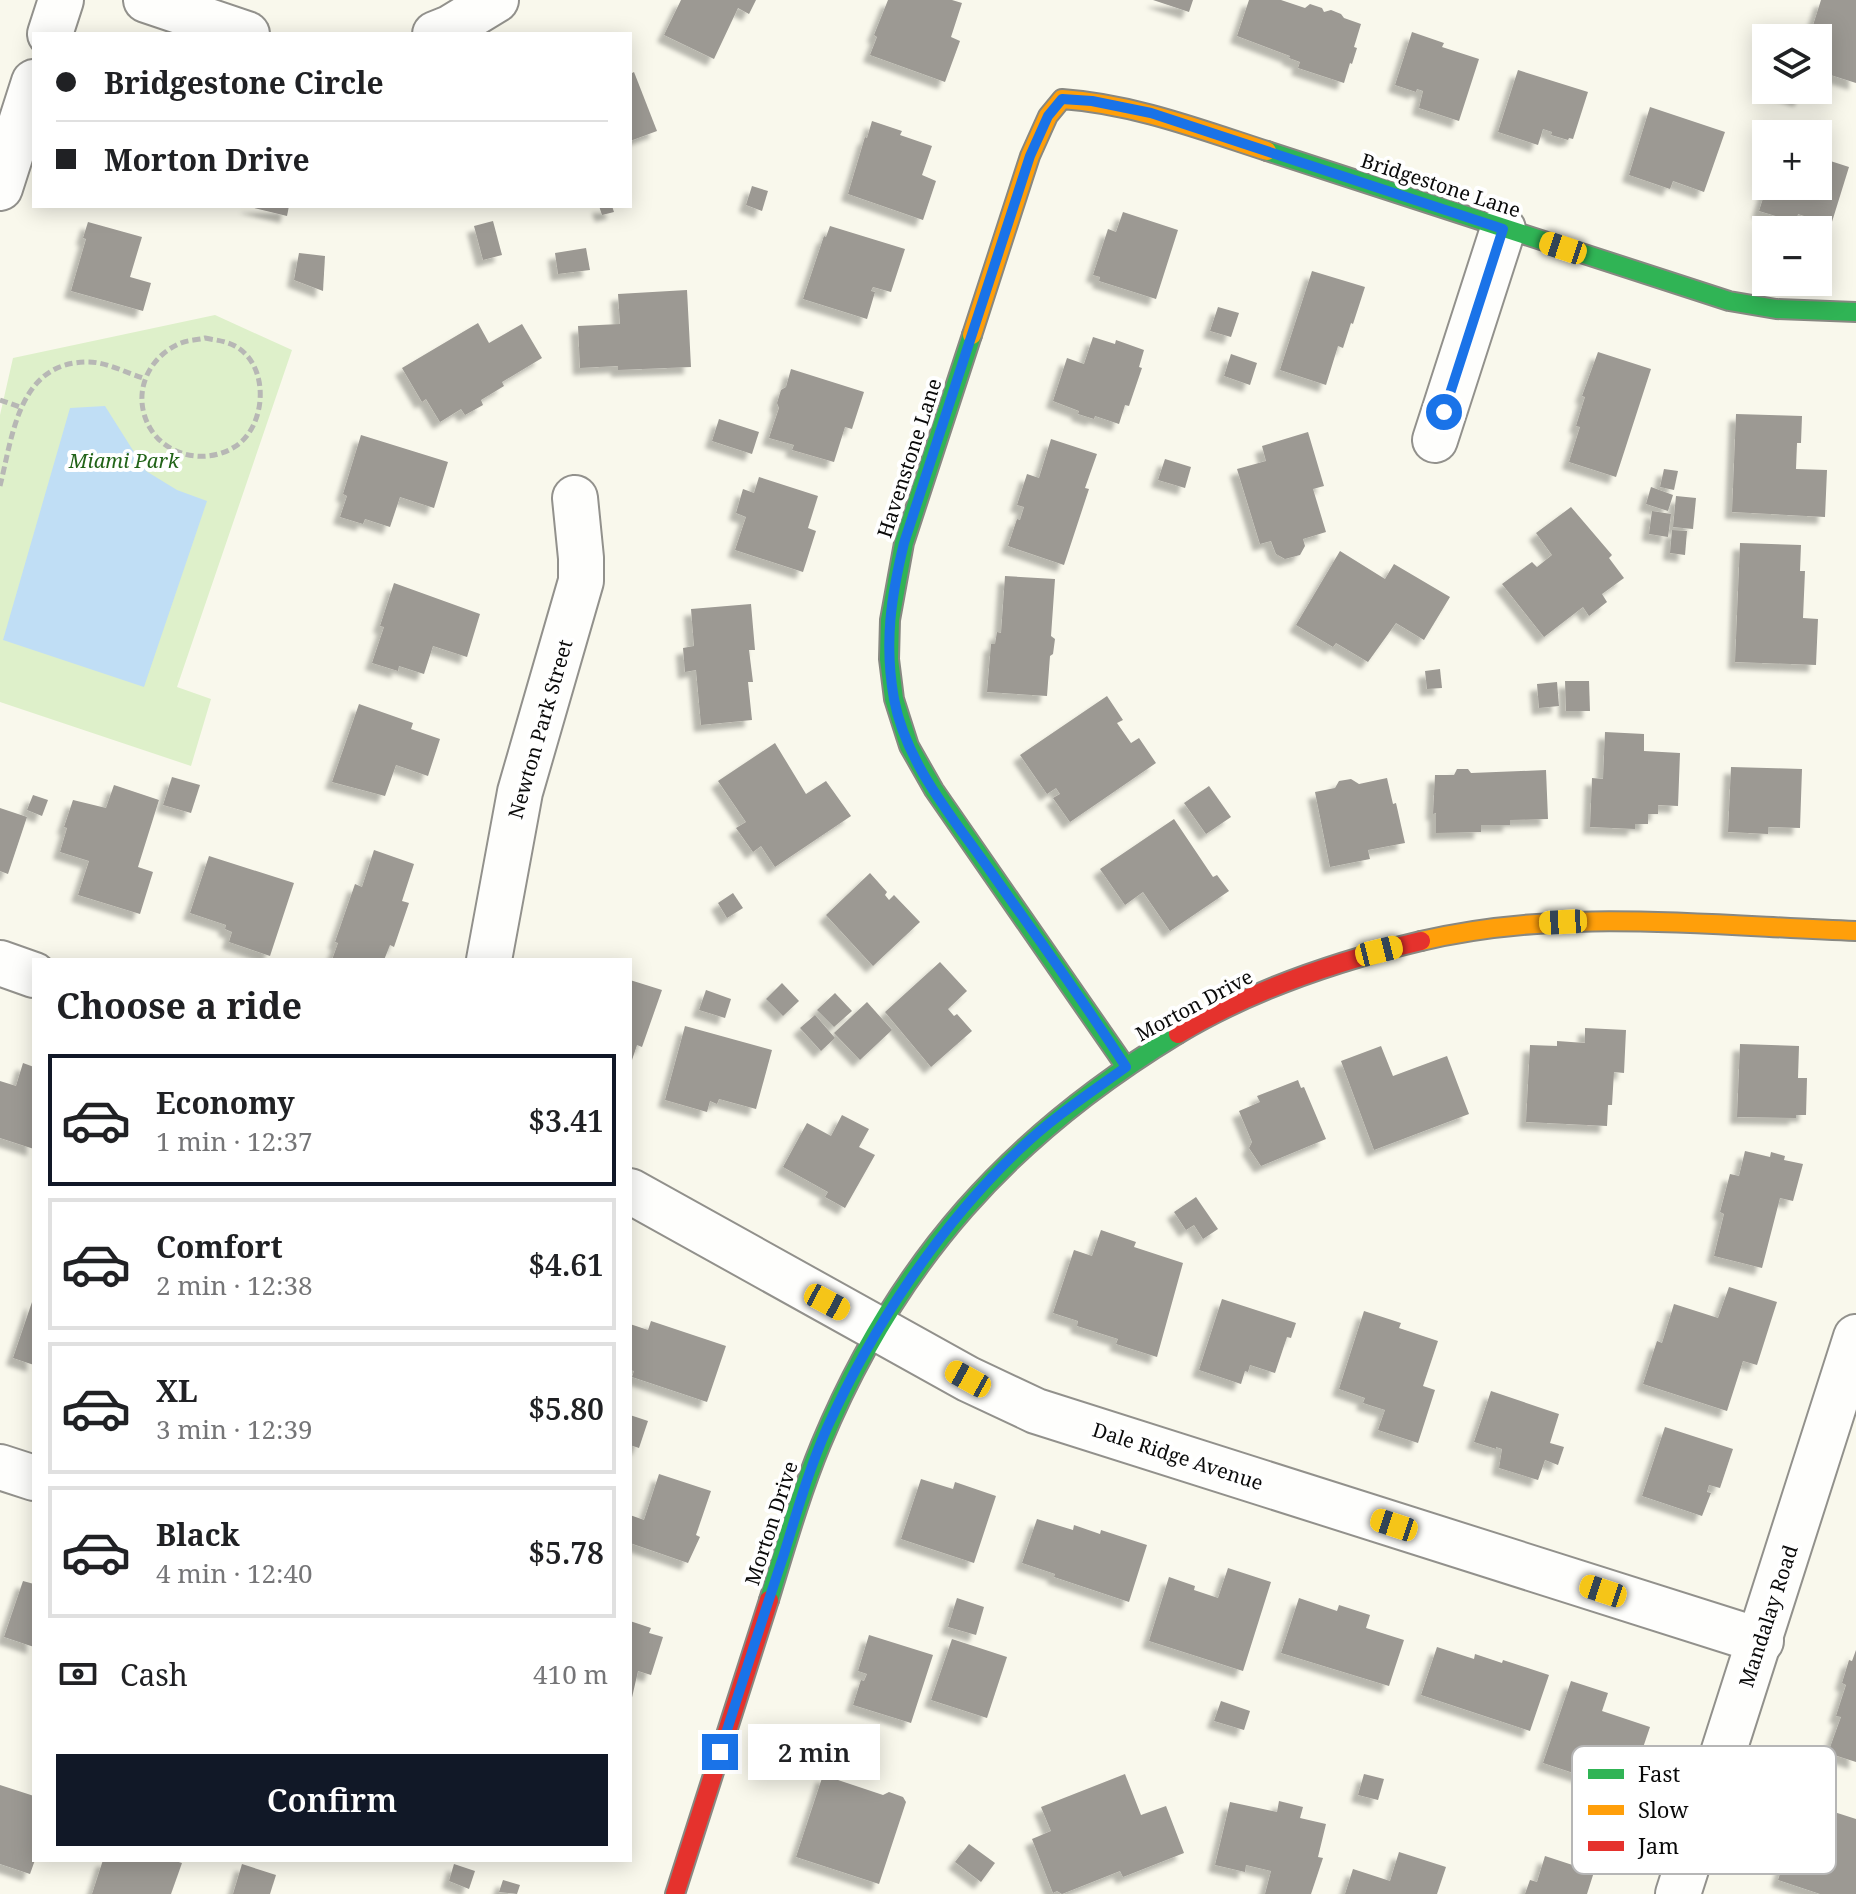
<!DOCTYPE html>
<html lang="en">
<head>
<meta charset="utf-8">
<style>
  :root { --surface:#fff; --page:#f6f6f6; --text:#202124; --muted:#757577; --line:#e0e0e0; --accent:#111827 }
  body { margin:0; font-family:"Noto Serif",serif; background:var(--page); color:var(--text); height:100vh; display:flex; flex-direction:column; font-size:30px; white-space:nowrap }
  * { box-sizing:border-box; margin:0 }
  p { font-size:26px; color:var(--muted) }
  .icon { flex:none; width:44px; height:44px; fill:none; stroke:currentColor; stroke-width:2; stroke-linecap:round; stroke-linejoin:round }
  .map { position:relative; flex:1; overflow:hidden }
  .details { position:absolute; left:32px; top:958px; width:600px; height:904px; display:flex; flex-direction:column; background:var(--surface); border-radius:0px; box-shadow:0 4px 20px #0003 }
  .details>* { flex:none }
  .hud { position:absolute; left:32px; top:32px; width:600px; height:176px; border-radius:0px; box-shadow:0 4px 20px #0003; display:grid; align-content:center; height:176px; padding:0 24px; background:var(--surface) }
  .controls { position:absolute; left:1752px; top:24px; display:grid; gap:16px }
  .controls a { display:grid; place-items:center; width:80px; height:80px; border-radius:0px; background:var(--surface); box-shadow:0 4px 20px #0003; font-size:40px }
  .end { position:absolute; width:36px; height:36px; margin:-18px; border:10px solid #1a73e8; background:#fff; box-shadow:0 0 0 4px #fff }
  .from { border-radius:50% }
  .bubble { position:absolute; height:56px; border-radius:0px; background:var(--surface); box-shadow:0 4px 20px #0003; font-size:26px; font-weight:600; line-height:56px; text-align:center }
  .car { position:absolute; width:24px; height:48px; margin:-24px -12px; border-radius:10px; box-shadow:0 0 6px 2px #0007; background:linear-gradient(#f5c518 24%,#345 0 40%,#f5c518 0 76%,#345 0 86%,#f5c518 0) }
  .hud b { display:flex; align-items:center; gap:28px; height:76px; font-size:30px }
  .hud b+b { border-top:2px solid var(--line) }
  .hud i { width:20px; height:20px; background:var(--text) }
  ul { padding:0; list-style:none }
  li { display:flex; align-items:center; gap:24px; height:132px; margin:0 16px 12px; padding:0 8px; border:4px solid var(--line); border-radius:0px }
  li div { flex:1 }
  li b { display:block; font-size:30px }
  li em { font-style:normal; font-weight:600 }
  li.current { border-color:var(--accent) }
  li>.icon { width:72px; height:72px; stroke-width:1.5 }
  h2 { padding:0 24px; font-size:36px; line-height:96px }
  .pay { display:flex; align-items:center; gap:20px; height:88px; padding:0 24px; font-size:30px }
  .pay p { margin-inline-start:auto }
  .action { display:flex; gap:16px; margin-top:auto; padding:16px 24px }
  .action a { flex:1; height:92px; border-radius:0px; background:var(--accent); color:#fff; font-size:32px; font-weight:600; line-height:92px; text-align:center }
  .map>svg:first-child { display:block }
  .green { fill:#def0ca }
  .water { fill:#c0def5 }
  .building { fill:#9c9993; filter:url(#shadow) }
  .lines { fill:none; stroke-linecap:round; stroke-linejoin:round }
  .street-casing { stroke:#92918c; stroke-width:48 }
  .fast-casing { stroke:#888882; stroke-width:22 }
  .slow-casing { stroke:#888882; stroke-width:22 }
  .jam-casing { stroke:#888882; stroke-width:22 }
  .path { stroke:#b7b7b5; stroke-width:5; stroke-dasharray:8 4; stroke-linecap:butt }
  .street { stroke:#fefefc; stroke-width:44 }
  .fast { stroke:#30b455; stroke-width:18 }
  .slow { stroke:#ff9f0a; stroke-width:18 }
  .jam { stroke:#e5322d; stroke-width:18 }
  .route { stroke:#1a73e8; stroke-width:10 }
  .labels { text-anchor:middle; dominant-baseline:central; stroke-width:8; stroke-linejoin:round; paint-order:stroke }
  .street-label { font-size:20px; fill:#0a0a0a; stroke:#fff }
  .park-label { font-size:20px; font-style:italic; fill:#216318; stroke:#fff }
  .key { fill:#fff; stroke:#b6b6b6; stroke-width:2 }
  .key-label { font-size:22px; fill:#0a0a0a }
</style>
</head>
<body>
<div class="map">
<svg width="1856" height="1894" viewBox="0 0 1856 1894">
  <defs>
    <filter id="shadow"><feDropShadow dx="-7" dy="7" stdDeviation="2" flood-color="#0004"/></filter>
  </defs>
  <rect width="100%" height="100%" fill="#f9f8ec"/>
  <path class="green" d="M215,315L292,350L177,687L211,699L191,766L0,702V415L13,358Z"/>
  <path class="water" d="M105,406L146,471L177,490L207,501L144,687L3,640L70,408Z"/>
  <g class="building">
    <path d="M681,0H756L749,14L738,8L714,59L664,35Z"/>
    <path d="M888,0H952L962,3L951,37L960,41L945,82L870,55L877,37L874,35Z"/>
    <path d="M1153,0H1193L1189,12Z"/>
    <path d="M1249,0H1281L1305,8L1310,4L1322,8L1324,12L1331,10L1341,14L1344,18L1361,24L1354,47L1357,48L1352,64L1350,63L1344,83L1298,68L1300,62L1289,58L1290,56L1237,36Z"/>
    <path d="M1821,0H1856V83L1818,71V38H1809Z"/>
    <path d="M1412,32L1444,43L1442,47L1479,59L1459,121L1419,108L1423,91L1417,89L1416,92L1395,85Z"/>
    <path d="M1518,70L1588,92L1573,139L1569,138L1568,140L1551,135L1552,132L1543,129L1538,145L1498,132Z"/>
    <path d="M634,72L657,131L630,141V74Z"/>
    <path d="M1773,90H1804L1801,100Z"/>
    <path d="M1650,107L1725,132L1704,192L1673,181L1670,189L1629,175Z"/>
    <path d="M872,121L902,131L900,135L932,146L922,175L936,181L923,220L848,194L865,137L867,138Z"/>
    <path d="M1818,157L1849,167L1831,225L1798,214L1796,222L1759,211L1767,186H1818Z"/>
    <path d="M752,186L768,191L762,211L746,205Z"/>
    <path d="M246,206H289L287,216Z"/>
    <path d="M599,206H612L614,212L602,215Z"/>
    <path d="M1123,212L1178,230L1156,299L1099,281L1100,277L1093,275L1108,229L1116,232Z"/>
    <path d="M493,221L502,255L483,260L474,226Z"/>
    <path d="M88,222L142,237L130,277L151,283L143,311L71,291L86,239L83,238Z"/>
    <path d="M830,226L905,249L891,292L873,287L871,291L875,292L867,319L803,299L824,236L826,237Z"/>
    <path d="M586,248L590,270L558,274L555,253Z"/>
    <path d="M299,253L325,256L323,291L294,280Z"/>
    <path d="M1312,271L1365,287L1353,324L1351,323L1343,348L1338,346L1326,385L1280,370Z"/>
    <path d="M687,290L691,367L618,370V366L580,368L578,326L620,324L618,294Z"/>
    <path d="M1218,307L1239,313L1231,337L1210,331Z"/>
    <path d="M478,323L489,343L522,324L542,358L502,382L504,386L481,400L483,405L465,415L461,409L440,422L426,399L422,402L402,368Z"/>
    <path d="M1093,337L1115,344L1116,340L1144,350L1139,367L1142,368L1129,406L1125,405L1119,424L1095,416L1094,419L1078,414L1079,411L1053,401L1067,358L1084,364Z"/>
    <path d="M1598,352L1651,369L1616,477L1569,462L1580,427L1576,426L1585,397L1582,396Z"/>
    <path d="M1231,354L1257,363L1250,385L1224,376Z"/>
    <path d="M791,369L864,392L852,429L845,427L834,462L792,450L794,445L769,438L779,408L777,403L781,390L786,387Z"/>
    <path d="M1736,414L1802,416L1801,443H1797L1796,469L1827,470L1825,517L1732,512Z"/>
    <path d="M719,419L759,432L752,454L712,441Z"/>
    <path d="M1308,432L1324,486L1313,489L1326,532L1303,539L1305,546L1300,555L1285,559L1276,554L1271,541L1260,544L1237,469L1266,461L1262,446Z"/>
    <path d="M361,435L448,462L434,508L400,497L390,527L365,519L363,524L340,517L347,496L343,494Z"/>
    <path d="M1051,439L1097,454L1085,488L1089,489L1064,565L1008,546L1017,519L1020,520L1024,507L1017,505L1027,474L1039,478Z"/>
    <path d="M1165,459L1191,467L1185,488L1158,480Z"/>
    <path d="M1664,469L1678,471L1674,490L1660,487Z"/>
    <path d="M759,477L818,496L808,528L816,531L803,572L735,550L746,517L736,513L743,489L754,493Z"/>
    <path d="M1651,487L1673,495L1668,511L1646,504Z"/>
    <path d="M1676,496L1696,498L1693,529L1673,527Z"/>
    <path d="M1571,507L1612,555L1609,558L1624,578L1602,594L1607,602L1589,616L1583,607L1544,637L1502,584L1532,562L1537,567L1552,555L1536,533Z"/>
    <path d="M1652,511L1671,514L1668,537L1649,534Z"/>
    <path d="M1672,530L1687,531L1685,555L1670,553Z"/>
    <path d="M1740,543L1801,545L1800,571H1805L1803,618L1818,619L1816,665L1735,662Z"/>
    <path d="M1340,551L1385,579L1394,564L1450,597L1424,640L1396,623L1368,662L1336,643L1333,647L1296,625Z"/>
    <path d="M1005,576L1055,579L1051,636L1055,639L1053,654L1050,656L1047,696L987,692L991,644H995L997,632L1001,633Z"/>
    <path d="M394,583L480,614L467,657L433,646L424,674L399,666L398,671L372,663L384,627L380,626Z"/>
    <path d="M751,604L755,650H749L753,682H748L752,720L701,725L696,670L685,672L683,648L694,646L691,609Z"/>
    <path d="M1440,669L1442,688L1427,689L1425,671Z"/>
    <path d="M1565,681H1589L1590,711H1566Z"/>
    <path d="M1557,682L1559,706L1539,708L1537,684Z"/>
    <path d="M1107,696L1123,720L1117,723L1131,743L1139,738L1156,763L1070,822L1053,798L1060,794L1056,788L1047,794L1020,755Z"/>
    <path d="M359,704L413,723L411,729L440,739L428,776L396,765L385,796L332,782Z"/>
    <path d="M1605,732L1644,734V751L1680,753L1678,806L1658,805V814H1648V824H1635V829L1590,827L1592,778L1603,779Z"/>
    <path d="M775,743L806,794L826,781L851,816L775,867L761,846L753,852L736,828L746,822L718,781Z"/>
    <path d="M1731,767L1802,769L1800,828L1768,827V834L1728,832Z"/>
    <path d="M1457,769H1468L1471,773L1546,770L1548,819L1510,820V825H1481V832L1436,833V813L1433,814L1435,775H1454Z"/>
    <path d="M172,777L200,785L191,813L163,805Z"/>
    <path d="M1387,778L1393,804L1396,803L1405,843L1368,850L1370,859L1330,867L1315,792L1335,788L1339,781L1351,779L1359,784Z"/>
    <path d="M114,785L159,800L138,867L153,872L140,914L78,895L89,861L60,852L67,828L64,827L73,800L106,808Z"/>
    <path d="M1209,786L1231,817L1206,834L1184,803Z"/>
    <path d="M33,795L48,800L42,816L27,810Z"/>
    <path d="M0,808L27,817L8,874L0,871Z"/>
    <path d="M1174,819L1213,877L1217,875L1229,891L1170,931L1143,892L1125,905L1100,869Z"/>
    <path d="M374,850L414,864L402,901L409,903L394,947L390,945L384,960H332L338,943L335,942L355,884L362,887Z"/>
    <path d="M209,856L294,883L270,956L229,942L232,932L225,929L226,925L190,913Z"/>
    <path d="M870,873L887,892L885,895L889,900L894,895L920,922L873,966L826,915Z"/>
    <path d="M733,893L743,908L727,918L718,903Z"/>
    <path d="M940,962L967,991L948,1009L954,1016L957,1014L972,1031L931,1067L885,1012Z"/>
    <path d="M630,980L662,990L642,1047L637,1045L631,1063Z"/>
    <path d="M782,983L799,1001L783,1016L766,999Z"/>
    <path d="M706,990L731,999L725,1018L699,1010Z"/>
    <path d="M835,993L852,1011L834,1027L817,1010Z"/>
    <path d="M867,1002L892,1030L860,1060L834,1033Z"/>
    <path d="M815,1015L835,1038L821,1051L800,1028Z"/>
    <path d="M685,1026L772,1050L756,1109L719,1099L717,1104L710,1101L707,1112L665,1100Z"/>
    <path d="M1585,1028L1626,1030L1624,1073L1614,1072L1612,1105H1608L1607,1126L1526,1122L1530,1045L1557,1046V1041L1585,1043Z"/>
    <path d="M1740,1044L1799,1046L1798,1078H1807L1806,1115H1796V1118L1737,1117Z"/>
    <path d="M1381,1046L1393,1076L1447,1056L1469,1114L1374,1150L1341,1061Z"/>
    <path d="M23,1063L34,1067V1149L0,1138V1081L16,1086Z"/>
    <path d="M1298,1080L1301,1088L1304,1087L1326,1139L1261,1166L1249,1148L1252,1142L1239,1111L1260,1102L1257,1096Z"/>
    <path d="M842,1115L869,1129L859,1147L875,1155L845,1208L825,1197L828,1192L783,1167L807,1123L831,1136Z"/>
    <path d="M1745,1151L1770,1157L1771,1152L1785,1156L1784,1160L1803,1164L1793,1201L1780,1198L1762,1268L1714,1256L1724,1214L1720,1212L1730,1174L1739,1176Z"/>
    <path d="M1196,1197L1218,1229L1203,1239L1194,1225L1186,1230L1174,1212Z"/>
    <path d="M1101,1230L1136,1242L1134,1247L1183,1263L1157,1357L1116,1344L1118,1339L1077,1326L1078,1321L1053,1313L1074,1250L1092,1256Z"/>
    <path d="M1729,1287L1777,1302L1757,1365L1743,1361L1727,1411L1643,1384L1657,1341L1662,1343L1674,1304L1718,1318Z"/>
    <path d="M1222,1299L1296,1323L1291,1338L1287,1337L1275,1373L1250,1365L1248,1372L1245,1371L1241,1384L1199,1370Z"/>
    <path d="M32,1302L34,1303V1365L13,1358Z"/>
    <path d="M1364,1311L1401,1323L1399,1328L1438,1341L1423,1386L1435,1390L1418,1443L1378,1430L1385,1410L1363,1403L1365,1398L1339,1389Z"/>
    <path d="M651,1321L726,1346L707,1402L632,1377L634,1371L630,1370V1324L648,1330Z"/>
    <path d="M1491,1391L1559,1414L1550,1443L1564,1447L1558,1465L1545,1460L1538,1480L1499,1468L1502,1449L1496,1447V1449L1474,1442Z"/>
    <path d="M630,1415L648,1421L639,1448L630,1445Z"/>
    <path d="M1665,1427L1733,1449L1720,1488L1709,1485L1707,1492L1711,1493L1702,1516L1642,1496Z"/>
    <path d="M659,1474L711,1491L696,1535L700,1537L688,1563L630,1543V1515L644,1520Z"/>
    <path d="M921,1479L953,1489L955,1482L996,1496L974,1563L901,1539Z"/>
    <path d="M1037,1519L1073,1530L1074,1525L1100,1534L1101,1530L1147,1545L1129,1602L1054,1577L1055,1574L1022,1563Z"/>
    <path d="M1228,1568L1271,1582L1243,1671L1149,1641L1169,1577L1195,1586L1194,1590L1218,1598Z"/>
    <path d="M23,1581L34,1584V1647L4,1637Z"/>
    <path d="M957,1598L984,1607L976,1635L948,1627Z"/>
    <path d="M1299,1598L1337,1611L1339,1605L1370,1615L1366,1628L1404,1640L1389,1686L1281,1653Z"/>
    <path d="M630,1621L651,1628L649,1633L663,1637L651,1675L638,1671L631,1702Z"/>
    <path d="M869,1635L933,1655L911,1723L853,1705L861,1680L864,1681L867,1674L858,1671Z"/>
    <path d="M952,1639L1007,1657L987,1718L931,1700Z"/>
    <path d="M1437,1647L1474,1659L1475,1654L1502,1663L1503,1660L1549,1675L1530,1731L1421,1695Z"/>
    <path d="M1856,1650V1762L1828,1753L1841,1717L1836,1716L1846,1685L1842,1683L1849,1660L1852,1661Z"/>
    <path d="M1571,1681L1608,1693L1602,1711L1650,1727L1627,1795L1605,1788L1607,1784L1543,1763Z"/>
    <path d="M1221,1701L1250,1711L1244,1730L1214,1721Z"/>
    <path d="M1125,1774L1141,1815L1166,1806L1184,1853L1123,1877L1120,1871L1062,1894L1057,1891L1053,1893L1032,1839L1051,1831L1041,1807Z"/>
    <path d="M1364,1774L1384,1779L1378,1800L1358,1795Z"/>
    <path d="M823,1775L883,1795L889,1792L903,1797L906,1802L879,1884L796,1857Z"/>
    <path d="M0,1785L34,1796L35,1860L30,1874L0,1864Z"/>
    <path d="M1279,1801L1303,1807L1300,1818L1326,1824L1318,1857L1323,1858L1311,1894H1265L1271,1871L1246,1865L1245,1872L1215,1865L1230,1802L1277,1812Z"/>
    <path d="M1803,1802L1856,1819V1894H1820L1778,1880Z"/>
    <path d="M969,1844L995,1863L981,1882L955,1862Z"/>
    <path d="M1399,1852L1446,1867L1437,1894H1345L1353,1869L1390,1881Z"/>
    <path d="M1545,1856L1594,1872L1587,1894H1525L1530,1880L1537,1882Z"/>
    <path d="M103,1860H172L182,1863L171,1894H92Z"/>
    <path d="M242,1864L276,1875L270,1894H233Z"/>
    <path d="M454,1864L475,1871L469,1889L449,1881Z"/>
    <path d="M503,1880L520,1885L517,1894L499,1892Z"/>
  </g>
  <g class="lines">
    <defs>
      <g id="street">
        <path d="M146,0L247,34"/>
        <path d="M50,34L61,0"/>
        <path d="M435,34L450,28L496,0"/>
        <path d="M0,188L34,82"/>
        <path d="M1435,440L1503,229"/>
        <path d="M489,960L520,792L581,581V558L575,498"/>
        <path d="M0,963L34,975"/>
        <path d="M630,1191L968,1379L1036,1411L1761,1641"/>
        <path d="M0,1467L34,1478"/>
        <path d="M1678,1894L1856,1337"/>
      </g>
      <g id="fast">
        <path d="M1267,151L1729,301L1776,309L1856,312"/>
        <path d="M972,335L904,543L890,620L889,659L894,699L909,746L934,790L1126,1067"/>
        <path d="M769,1600C785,1548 800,1495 821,1444C897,1261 1010,1136 1178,1034"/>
      </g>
      <g id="slow">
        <path d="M972,335L1030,156L1048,116L1062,99C1133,104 1199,129 1267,151"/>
        <path d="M1421,941C1563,907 1712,926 1856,931"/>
      </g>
      <g id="jam">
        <path d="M1178,1034C1253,989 1337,961 1421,941"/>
        <path d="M675,1894L769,1600"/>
      </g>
    </defs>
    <use href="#street" class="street-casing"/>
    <use href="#fast" class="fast-casing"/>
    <use href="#slow" class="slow-casing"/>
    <use href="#jam" class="jam-casing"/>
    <g class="path">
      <path d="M205,338C215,340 226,341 235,346C270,365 267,425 236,446C207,465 167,457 150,428C131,395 147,357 181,343C188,340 198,340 205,338Z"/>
      <path d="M0,400L20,407"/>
      <path d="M0,486C13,434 19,361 89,362C106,362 127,373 143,378"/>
    </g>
    <use href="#street" class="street"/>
    <use href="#fast" class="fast"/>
    <use href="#slow" class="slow"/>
    <use href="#jam" class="jam"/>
  </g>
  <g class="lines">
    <path class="route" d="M720,1752C741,1686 762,1620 784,1554C797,1512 809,1469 827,1428C873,1326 939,1226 1020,1149C1052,1118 1090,1093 1126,1067C1083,1000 1037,937 991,872C954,819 906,764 894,699C884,643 891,597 904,543L1030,156L1048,116L1062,99L1092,101L1151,113L1503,229L1444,412"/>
  </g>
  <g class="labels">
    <g class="street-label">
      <text transform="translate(1441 185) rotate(18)">Bridgestone Lane</text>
      <text transform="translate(909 458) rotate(-72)">Havenstone Lane</text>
      <text transform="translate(540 729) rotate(-74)">Newton Park Street</text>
      <text transform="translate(1194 1005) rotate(-28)">Morton Drive</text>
      <text transform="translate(1178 1456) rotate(18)">Dale Ridge Avenue</text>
      <text transform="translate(771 1523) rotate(-72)">Morton Drive</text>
      <text transform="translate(1768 1616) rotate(-72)">Mandalay Road</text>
    </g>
    <g class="park-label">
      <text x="124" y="460">Miami Park</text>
    </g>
  </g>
  <rect x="1572" y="1746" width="264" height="128" rx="12" class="key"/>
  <rect x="1588" y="1769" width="36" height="10" fill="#30b455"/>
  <rect x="1588" y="1805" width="36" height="10" fill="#ff9f0a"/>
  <rect x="1588" y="1841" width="36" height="10" fill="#e5322d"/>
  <g class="key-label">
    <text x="1638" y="1782">Fast</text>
    <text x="1638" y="1818">Slow</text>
    <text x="1638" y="1854">Jam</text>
  </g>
</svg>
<div class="controls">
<a><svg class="icon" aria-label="layers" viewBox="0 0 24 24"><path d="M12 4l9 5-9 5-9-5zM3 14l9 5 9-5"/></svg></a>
<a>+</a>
<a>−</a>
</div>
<i class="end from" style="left:1444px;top:412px"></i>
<i class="end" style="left:720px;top:1752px"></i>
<div class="bubble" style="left:748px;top:1724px;width:132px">2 min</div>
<i class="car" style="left:1563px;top:248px;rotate:288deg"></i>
<i class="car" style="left:1563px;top:922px;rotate:267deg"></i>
<i class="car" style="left:1379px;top:951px;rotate:76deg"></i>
<i class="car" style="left:827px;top:1302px;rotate:118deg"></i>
<i class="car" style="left:968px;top:1379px;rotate:299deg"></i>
<i class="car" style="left:1394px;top:1525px;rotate:288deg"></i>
<i class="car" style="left:1603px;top:1591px;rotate:288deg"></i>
<div class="hud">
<b><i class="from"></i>Bridgestone Circle</b>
<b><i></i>Morton Drive</b>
</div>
<section class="details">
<h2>Choose a ride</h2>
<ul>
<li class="current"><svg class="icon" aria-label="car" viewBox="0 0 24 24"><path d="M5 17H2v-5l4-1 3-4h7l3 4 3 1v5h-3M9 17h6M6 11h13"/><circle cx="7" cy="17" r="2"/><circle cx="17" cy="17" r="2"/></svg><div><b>Economy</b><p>1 min · 12:37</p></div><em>$3.41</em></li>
<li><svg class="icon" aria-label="car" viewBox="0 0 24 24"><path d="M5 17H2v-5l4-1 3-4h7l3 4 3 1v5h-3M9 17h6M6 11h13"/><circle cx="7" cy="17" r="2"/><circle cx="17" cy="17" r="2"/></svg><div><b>Comfort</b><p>2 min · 12:38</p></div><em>$4.61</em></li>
<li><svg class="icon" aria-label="car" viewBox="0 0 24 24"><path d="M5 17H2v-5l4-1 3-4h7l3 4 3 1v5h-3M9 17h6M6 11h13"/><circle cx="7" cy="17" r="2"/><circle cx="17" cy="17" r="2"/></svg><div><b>XL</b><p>3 min · 12:39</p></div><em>$5.80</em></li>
<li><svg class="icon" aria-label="car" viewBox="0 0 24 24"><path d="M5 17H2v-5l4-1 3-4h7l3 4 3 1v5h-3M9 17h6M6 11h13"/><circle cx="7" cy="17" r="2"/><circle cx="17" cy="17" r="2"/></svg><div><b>Black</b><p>4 min · 12:40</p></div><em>$5.78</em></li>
</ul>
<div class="pay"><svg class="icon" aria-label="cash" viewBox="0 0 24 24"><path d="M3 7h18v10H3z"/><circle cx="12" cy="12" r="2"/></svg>Cash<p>410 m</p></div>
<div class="action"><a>Confirm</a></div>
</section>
</div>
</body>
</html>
